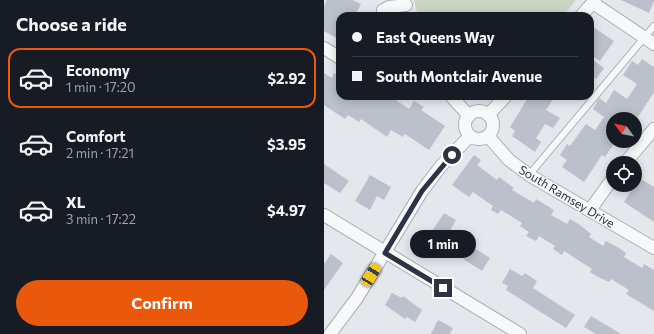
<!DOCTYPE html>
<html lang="en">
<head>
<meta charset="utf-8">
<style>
  :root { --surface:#171b24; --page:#20242c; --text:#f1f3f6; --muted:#9ea1a6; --line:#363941; --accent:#ea580c }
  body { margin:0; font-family:Commissioner,sans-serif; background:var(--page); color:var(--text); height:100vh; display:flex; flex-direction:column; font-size:15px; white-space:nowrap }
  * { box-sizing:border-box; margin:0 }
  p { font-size:13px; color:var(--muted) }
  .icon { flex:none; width:22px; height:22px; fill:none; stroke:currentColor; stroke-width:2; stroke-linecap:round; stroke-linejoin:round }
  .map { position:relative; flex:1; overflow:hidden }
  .panel { display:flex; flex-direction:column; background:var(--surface); width:324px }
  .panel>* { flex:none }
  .top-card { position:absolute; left:12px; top:12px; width:258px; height:88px; border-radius:12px; box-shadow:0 2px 10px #0003; display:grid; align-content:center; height:88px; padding:0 16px; background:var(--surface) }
  .needle { width:26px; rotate:302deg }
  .controls { position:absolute; left:282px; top:112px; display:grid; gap:8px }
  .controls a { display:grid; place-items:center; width:36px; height:36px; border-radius:50%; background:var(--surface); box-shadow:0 2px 10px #0003; font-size:20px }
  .end { position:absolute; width:18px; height:18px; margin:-9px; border:5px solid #2b3445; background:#fff; box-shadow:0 0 0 2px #fff }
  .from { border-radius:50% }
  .bubble { position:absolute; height:28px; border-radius:14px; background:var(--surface); box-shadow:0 2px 10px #0003; font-size:13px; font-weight:700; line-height:28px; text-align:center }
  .car { position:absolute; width:12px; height:24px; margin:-12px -6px; border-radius:5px; box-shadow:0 0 3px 1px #0007; background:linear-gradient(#f5c518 24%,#345 0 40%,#f5c518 0 76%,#345 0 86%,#f5c518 0) }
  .top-card b { display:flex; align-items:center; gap:14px; height:38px; font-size:15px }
  .top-card b+b { border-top:1px solid var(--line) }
  .top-card i { width:10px; height:10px; background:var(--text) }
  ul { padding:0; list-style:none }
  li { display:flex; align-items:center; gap:12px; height:60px; margin:0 8px 6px; padding:0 8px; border:2px solid transparent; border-radius:12px }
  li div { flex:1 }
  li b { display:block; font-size:15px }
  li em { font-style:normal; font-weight:700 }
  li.active { border-color:var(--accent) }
  li>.icon { width:36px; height:36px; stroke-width:1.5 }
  h2 { padding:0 16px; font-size:18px; line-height:48px }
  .action { display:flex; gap:8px; margin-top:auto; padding:8px 16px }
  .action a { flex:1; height:46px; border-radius:24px; background:var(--accent); color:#fff; font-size:16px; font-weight:700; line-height:46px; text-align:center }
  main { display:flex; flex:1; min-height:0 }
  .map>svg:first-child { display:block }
  .green { fill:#c9d6c5 }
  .building { fill:#bbc0ca }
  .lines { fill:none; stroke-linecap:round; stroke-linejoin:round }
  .service-casing { stroke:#a9aeb7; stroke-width:8 }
  .minor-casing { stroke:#a9aeb7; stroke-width:14 }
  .service { stroke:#f7f8fa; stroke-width:6 }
  .minor { stroke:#f7f8fa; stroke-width:12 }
  .route { stroke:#2b3445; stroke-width:5 }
  .labels { text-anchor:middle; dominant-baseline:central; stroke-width:3; stroke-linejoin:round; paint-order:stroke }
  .street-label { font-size:12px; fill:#2b3445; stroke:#f4f6f9 }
</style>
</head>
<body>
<main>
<section class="panel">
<h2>Choose a ride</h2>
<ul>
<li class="active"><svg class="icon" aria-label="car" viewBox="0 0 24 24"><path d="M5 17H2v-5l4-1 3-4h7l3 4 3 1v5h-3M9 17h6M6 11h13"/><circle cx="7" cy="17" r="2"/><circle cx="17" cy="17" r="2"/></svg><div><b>Economy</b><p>1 min · 17:20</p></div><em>$2.92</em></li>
<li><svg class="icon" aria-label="car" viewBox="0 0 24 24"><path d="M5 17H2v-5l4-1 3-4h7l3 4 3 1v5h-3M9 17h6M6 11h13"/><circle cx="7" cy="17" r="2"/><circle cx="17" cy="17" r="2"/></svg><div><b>Comfort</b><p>2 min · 17:21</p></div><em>$3.95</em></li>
<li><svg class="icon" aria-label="car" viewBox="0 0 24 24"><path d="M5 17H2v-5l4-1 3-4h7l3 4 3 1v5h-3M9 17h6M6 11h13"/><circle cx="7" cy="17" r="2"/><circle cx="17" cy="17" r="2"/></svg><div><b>XL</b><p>3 min · 17:22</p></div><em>$4.97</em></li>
</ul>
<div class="action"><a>Confirm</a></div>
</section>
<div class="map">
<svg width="330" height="334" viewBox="0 0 330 334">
  <rect width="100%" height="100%" fill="#e4e7ec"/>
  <path class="green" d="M90,0H252L239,16H94Z"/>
  <g class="building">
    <path d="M3,0H29L37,4L31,15L27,13L25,16H16V40L0,31V6Z"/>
    <path d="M297,0H330V1L325,13Z"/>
    <path d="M266,25L290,41L276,61L266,54Z"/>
    <path d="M318,59L330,67V92L314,117L309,114L306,119H289V145L281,157L278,155L260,182L238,167L243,160L236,155L243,144L246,146L262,124L271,130L280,117L269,109L275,98L282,103L290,90L303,99L313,84L299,75L308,61L314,65Z"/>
    <path d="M269,60L280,68L272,79L266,74V65Z"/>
    <path d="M0,73L8,78L10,73L16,77V96H66L85,109L90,101L100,107L97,110L121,126L105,150L81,134L79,137L67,130L63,137L37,119L35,122L24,115L21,119L0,105Z"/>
    <path d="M205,96H231L222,110L236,118L229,128L221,124L212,138L217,142L211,152L188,136L191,131L186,127Z"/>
    <path d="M150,155L157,160L153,165L173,180L175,177L190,188L188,190L210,203L212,199L230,210L227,215L243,224L246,219L256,225L267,234L265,237L279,246L282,241L295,248L302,253L300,257L318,268L320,264L330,270V311L302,294L305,290L287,279L285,282L274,277L266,272L268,269L240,251L238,255L229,249L231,246L215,236L212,241L202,236L205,232L196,226L198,223L177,210L174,214L167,210L169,206L149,192L145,197L128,185Z"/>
    <path d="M0,164L25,181L16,193L0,183Z"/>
    <path d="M46,175L67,187L60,200L53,196L46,210L31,201Z"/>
    <path d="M315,178L330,187V222L300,202Z"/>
    <path d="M120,213L132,220L114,251L100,243Z"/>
    <path d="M147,246L166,258L158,271L139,259Z"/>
    <path d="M7,254L19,263L0,290V264Z"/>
    <path d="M186,269L198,276L201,273L213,281L209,288L251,315L242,328L182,290L184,286L178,283Z"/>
    <path d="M68,293L78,298L79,296L98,310L91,322L83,317L81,319L61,305Z"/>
    <path d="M267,316L297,334H272L260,327Z"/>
    <path d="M114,320L129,328L126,334H107Z"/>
  </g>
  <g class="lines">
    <defs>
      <path id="service" d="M205,175L330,26"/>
      <g id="minor">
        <path d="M269,3L330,44"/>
        <path d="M59,10L65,7L82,5"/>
        <path d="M257,16L271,0"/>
        <path d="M0,48L16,58"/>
        <path d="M127,96L145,116"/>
        <circle cx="155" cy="125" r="14"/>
        <path d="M164,115L182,96"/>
        <path d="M164,136L185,160L205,175L330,248"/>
        <path d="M301,163L330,129"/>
        <path d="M266,210L289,178"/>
        <path d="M0,215L196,334"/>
        <path d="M6,334L33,298L98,191L117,166L146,136"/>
      </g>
    </defs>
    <use href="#service" class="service-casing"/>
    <use href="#minor" class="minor-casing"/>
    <use href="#service" class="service"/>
    <use href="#minor" class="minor"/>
  </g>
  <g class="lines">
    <path class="route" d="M119,288L61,253L98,191L128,155"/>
  </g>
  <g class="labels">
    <g class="street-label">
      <text transform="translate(243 196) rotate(31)">South Ramsey Drive</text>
    </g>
  </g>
</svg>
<div class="controls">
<a><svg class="needle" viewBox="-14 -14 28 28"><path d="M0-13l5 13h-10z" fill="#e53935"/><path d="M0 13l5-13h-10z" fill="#9ea1a6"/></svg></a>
<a><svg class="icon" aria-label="locate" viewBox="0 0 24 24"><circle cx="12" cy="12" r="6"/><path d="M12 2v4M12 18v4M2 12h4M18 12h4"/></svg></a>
</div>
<i class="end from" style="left:128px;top:155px"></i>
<i class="end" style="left:119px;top:288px"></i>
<div class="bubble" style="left:86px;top:230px;width:66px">1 min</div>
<i class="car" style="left:47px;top:275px;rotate:32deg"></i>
<div class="top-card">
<b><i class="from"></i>East Queens Way</b>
<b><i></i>South Montclair Avenue</b>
</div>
</div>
</main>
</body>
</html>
